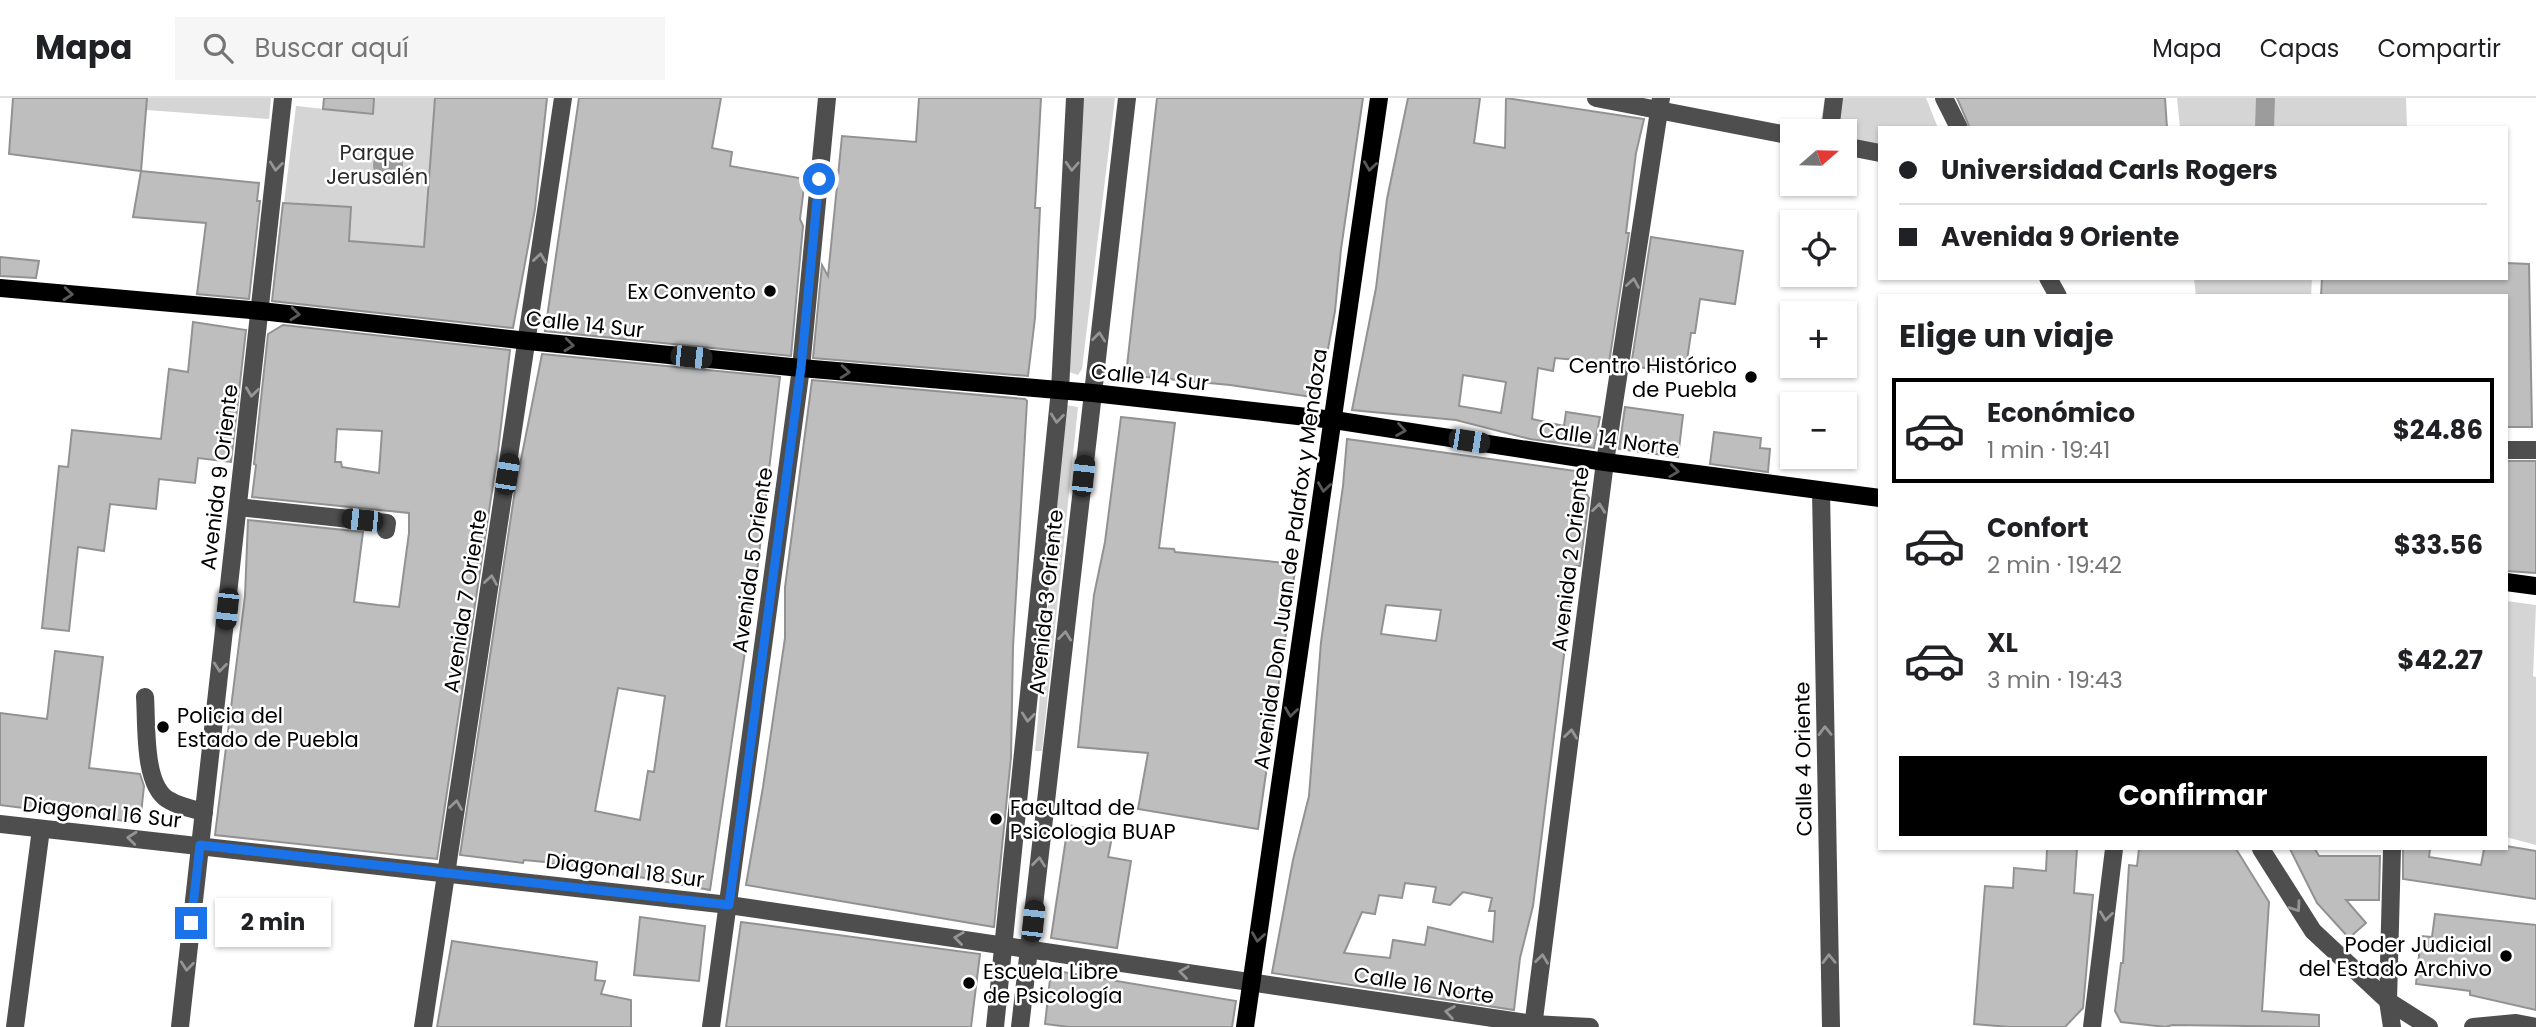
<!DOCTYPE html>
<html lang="es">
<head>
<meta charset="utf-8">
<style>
  :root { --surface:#fff; --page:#f6f6f6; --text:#202124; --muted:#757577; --line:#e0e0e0; --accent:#000 }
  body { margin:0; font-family:Poppins,sans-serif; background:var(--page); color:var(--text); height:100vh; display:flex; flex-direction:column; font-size:26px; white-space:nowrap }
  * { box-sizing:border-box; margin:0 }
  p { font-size:23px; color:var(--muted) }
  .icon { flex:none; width:38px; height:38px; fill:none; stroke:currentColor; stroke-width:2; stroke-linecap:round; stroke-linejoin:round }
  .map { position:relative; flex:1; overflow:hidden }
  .drawer { position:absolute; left:1878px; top:196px; width:630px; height:556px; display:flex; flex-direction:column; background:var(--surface); border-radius:0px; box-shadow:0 2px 5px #0004 }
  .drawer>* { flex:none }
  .banner { position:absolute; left:1878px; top:28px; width:630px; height:154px; border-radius:0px; box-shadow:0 2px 5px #0004; display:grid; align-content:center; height:154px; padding:0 21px; background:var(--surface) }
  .needle { width:46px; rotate:70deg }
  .tools { position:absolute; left:1780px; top:21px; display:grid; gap:14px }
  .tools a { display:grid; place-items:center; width:77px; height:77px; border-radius:0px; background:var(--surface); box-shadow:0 2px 5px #0004; font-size:35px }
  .end { position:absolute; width:32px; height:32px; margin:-16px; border:9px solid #1a73e8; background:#fff; box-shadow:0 0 0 4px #fff }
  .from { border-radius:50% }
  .bubble { position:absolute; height:49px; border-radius:0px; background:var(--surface); box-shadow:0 2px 5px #0004; font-size:23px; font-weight:700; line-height:49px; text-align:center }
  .car { position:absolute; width:21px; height:42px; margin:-21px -10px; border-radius:9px; box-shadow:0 0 5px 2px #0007; background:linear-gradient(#222 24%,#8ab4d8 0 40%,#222 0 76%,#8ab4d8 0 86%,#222 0) }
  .banner b { display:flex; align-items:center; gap:24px; height:66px; font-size:26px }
  .banner b+b { border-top:2px solid var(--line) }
  .banner i { width:18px; height:18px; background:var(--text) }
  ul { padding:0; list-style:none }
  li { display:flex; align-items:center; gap:21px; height:105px; margin:0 14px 10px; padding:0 7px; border:4px solid transparent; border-radius:0px }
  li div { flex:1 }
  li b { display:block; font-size:26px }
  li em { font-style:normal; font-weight:700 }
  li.on { border-color:var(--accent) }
  li>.icon { width:63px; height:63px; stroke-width:1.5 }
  h2 { padding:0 21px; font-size:32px; line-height:84px }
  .button { display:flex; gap:14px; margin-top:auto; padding:14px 21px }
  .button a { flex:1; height:80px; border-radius:0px; background:var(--accent); color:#fff; font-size:28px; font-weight:700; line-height:80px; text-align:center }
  header { display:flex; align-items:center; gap:42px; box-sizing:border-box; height:98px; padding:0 35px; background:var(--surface); border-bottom:2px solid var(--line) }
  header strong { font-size:33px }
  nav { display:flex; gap:38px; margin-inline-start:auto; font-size:24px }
  .search { width:490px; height:63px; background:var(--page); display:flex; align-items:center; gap:18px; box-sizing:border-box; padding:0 24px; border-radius:0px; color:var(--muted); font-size:26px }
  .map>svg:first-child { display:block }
  .green { fill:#d5d5d5 }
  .water { fill:#9c9c9c }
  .building { fill:#bebebe; stroke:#929292; stroke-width:2; fill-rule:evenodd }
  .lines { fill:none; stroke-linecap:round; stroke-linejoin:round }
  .minor { stroke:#4e4e4e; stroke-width:18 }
  .major { stroke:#000; stroke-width:18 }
  .oneway { stroke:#959595 }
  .oneway2 { stroke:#595959 }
  .route { stroke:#1a73e8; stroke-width:9 }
  .poi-dot { fill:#000; stroke:#fff; stroke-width:2.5 }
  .labels { text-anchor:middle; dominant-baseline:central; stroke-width:5; stroke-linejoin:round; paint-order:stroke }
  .park-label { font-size:21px; fill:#2c2c2c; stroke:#fff }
  .poi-label { font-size:21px; fill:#000; stroke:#fff; text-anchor:end }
  .street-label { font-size:21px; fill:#000; stroke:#fff }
</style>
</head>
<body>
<header>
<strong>Mapa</strong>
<div class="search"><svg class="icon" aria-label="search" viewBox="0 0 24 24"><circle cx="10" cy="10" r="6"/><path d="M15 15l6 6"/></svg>Buscar aquí</div>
<nav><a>Mapa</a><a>Capas</a><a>Compartir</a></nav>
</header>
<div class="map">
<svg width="2536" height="929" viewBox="0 0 2536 929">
  <rect width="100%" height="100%" fill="#fff"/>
  <g class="green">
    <path d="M147,0H271L269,21L146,12Z"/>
    <path d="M374,0H435L424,149L349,143L350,109L284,105L296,8L373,16Z"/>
    <path d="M1080,0H1115L1082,271L1078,277L1069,274Z"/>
    <path d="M1825,0H1926L1938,30H1880L1879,52L1845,46L1844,33H1819Z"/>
    <path d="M2177,0H2406L2407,30H2180Z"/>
    <path d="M2194,180H2312L2311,198H2196Z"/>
    <path d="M1066,307L1078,309L1042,653H1035Z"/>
    <path d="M2506,503L2536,507L2533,578L2536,579V747L2506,739Z"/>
  </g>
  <g class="water">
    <path d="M2256,0H2275L2274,30H2255Z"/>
    <circle cx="388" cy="67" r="15"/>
  </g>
  <g class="building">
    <path d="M13,0H147L141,73L9,56Z"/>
    <path d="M324,0H374L373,16L323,11Z"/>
    <path d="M435,0H547L535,111L513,230L272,203L283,105L351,109L349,143L424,149Z"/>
    <path d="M579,0H721L712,50L732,54L730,68L805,81L800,121L803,128L791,258L545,233Z"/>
    <path d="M919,0H1041L1035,110H1040L1035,220L1028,278L813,260L822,167L828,178L842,38L916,44Z"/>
    <path d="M1157,0H1363L1341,151L1335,213L1319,300L1230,287L1126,277Z"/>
    <path d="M1408,0H1480L1474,45L1505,50L1506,0L1644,21L1636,55L1626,135H1629L1609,265L1555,260L1553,273L1538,270L1532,321L1564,328L1566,314L1600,319L1594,350L1530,341L1456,322L1352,312L1376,190L1387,101ZM1463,277L1506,284L1501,315L1459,308Z"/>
    <path d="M1957,0H2165L2167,30H1970Z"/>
    <path d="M141,73L259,85L257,103H260L249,201L197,196L206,125L133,119Z"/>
    <path d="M1651,139L1743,153L1735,206L1700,201L1695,235H1691L1685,276L1631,268Z"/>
    <path d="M0,159L39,163L36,180L0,178Z"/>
    <path d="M2506,165L2529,166L2532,329H2507L2506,198H2321L2322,180H2506Z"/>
    <path d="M193,224L246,232L231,364L198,360L195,385L159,381L156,411L110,406L104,453L78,449L69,533L42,530L59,368L68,369L72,332L161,341L169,271L188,274Z"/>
    <path d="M283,227L510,252L498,353L437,761L215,737L245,498L248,422L363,434L354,504L378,507L399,509L409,435V415L252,399L256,367L254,366L268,236ZM337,331L382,333L379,375L342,369L341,364H335Z"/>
    <path d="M542,256L780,279L758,465L710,792L646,780L584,773L545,764L524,762L523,765L460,757L515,392ZM618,590L665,598L654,674L648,673L640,722L595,713Z"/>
    <path d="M812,282L1025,301L1027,303L1013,549L1011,659L994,829L746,787L763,689L785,540V489Z"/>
    <path d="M1625,309L1683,317L1678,359L1619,351Z"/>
    <path d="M1121,319L1175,325L1159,450L1174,451L1175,454L1296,466L1258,731L1138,711L1148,655L1078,649L1094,497L1105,444Z"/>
    <path d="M1714,334L1761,340L1760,350L1770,351L1768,374L1710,366Z"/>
    <path d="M1347,341L1583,374L1581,387L1589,400L1580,468H1575L1533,808L1520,860L1514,912L1272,875L1293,762L1309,698L1321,544L1343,388ZM1386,507L1441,512L1436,543L1381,536ZM1405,785L1436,789L1433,804L1450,807L1463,794L1492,800L1489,813H1495L1493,844L1428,829L1425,847L1393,842L1390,860L1344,855L1362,814L1375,816L1379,797L1402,800Z"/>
    <path d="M2506,363H2536V475L2506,473Z"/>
    <path d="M55,553L103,559L89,670L140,676L144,688L140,725L0,707V615L47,621Z"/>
    <path d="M1068,727L1113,734L1108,759L1131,763L1117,850L1051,840Z"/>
    <path d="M2506,748L2536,753V801L2403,781V751H2430L2429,759L2481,767L2484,751H2506Z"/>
    <path d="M2047,751H2077L2074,795L2093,797L2083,910L2065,929H2009L1974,926L1985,788L2013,790L2014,770L2046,773Z"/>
    <path d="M2139,751H2236L2269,804L2262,913L2319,917V929L2172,927L2166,929L2121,924L2115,913L2121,865H2123L2129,767L2137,768Z"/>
    <path d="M2290,751H2315L2319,758H2380L2379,802H2346L2366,825L2349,840L2317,805Z"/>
    <path d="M2435,816L2536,827V912L2470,897V893L2416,886L2421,838L2432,839Z"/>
    <path d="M640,819L705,828L699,883L634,877Z"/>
    <path d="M741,824L980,856L971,929H726Z"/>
    <path d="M452,843L597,864L595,882L605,883L601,896L631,902V929H437Z"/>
    <path d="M1051,872L1236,903L1232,929H1069L1045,926Z"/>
  </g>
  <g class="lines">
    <g class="minor">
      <path d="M1596,0L1792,38"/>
      <path d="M1944,0L1959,30"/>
      <path d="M1830,33L1834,0"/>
      <path d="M1844,48L1880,55"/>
      <path d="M2048,180L2058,198"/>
      <path d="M2506,352H2536"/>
      <path d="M1821,393L1831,929"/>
      <path d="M238,409L387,425L386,432"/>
      <path d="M145,599C147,626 143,685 167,701C178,708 191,711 204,714"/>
      <path d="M0,726L729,807L1533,926L1590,929"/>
      <path d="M2261,751L2313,833L2388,903L2429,929"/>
      <path d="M15,929L41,731"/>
      <path d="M180,929L283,0"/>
      <path d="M423,929L563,0"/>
      <path d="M711,929L801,270L827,0"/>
      <path d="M995,929L1060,292L1075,0"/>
      <path d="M1020,929L1127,0"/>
      <path d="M1533,929L1605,364L1661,0"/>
      <path d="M2092,929L2114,751"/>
      <path d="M2392,929L2388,903L2392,751"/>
      <path d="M2473,929L2516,925L2536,929"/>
    </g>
    <g class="major">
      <path d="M0,190L261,213L528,243L801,270L1093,295L1334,322L1605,364L1880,400"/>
      <path d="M2506,484L2536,488"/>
      <path d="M1245,929L1379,0"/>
    </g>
  </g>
  <defs><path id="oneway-chevron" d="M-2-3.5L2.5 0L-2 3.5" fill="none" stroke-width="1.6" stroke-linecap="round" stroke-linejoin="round" transform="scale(1.75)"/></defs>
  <g class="oneway">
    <use href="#oneway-chevron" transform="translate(276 68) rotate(96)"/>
    <use href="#oneway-chevron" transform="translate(1072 68) rotate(93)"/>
    <use href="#oneway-chevron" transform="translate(540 160) rotate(-82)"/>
    <use href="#oneway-chevron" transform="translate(1633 185) rotate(-81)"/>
    <use href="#oneway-chevron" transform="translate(1099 239) rotate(-84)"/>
    <use href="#oneway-chevron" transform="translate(252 294) rotate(97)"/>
    <use href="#oneway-chevron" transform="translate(1057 320) rotate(96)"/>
    <use href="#oneway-chevron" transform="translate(1599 410) rotate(-83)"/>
    <use href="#oneway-chevron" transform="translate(491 482) rotate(-81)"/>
    <use href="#oneway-chevron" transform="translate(1065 538) rotate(-84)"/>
    <use href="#oneway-chevron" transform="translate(220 569) rotate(96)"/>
    <use href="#oneway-chevron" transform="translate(1028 619) rotate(96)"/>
    <use href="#oneway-chevron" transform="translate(1825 633) rotate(-91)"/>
    <use href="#oneway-chevron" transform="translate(1571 636) rotate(-83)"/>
    <use href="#oneway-chevron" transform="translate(456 707) rotate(-81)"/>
    <use href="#oneway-chevron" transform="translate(132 740) rotate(-174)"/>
    <use href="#oneway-chevron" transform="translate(1039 764) rotate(-84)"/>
    <use href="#oneway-chevron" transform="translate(2296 809) rotate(55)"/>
    <use href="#oneway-chevron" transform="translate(2106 818) rotate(97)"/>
    <use href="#oneway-chevron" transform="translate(959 840) rotate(-172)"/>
    <use href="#oneway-chevron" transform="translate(1542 861) rotate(-83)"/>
    <use href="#oneway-chevron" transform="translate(1829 861) rotate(-91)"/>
    <use href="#oneway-chevron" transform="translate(187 868) rotate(96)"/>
    <use href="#oneway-chevron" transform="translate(1184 874) rotate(-172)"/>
    <use href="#oneway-chevron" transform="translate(1450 914) rotate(-171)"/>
  </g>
  <g class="oneway2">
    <use href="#oneway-chevron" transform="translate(1370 68) rotate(98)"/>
    <use href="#oneway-chevron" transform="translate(68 196) rotate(5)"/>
    <use href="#oneway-chevron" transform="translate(295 216) rotate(6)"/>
    <use href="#oneway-chevron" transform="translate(569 247) rotate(6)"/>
    <use href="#oneway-chevron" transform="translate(845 274) rotate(5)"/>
    <use href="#oneway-chevron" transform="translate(1401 332) rotate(9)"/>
    <use href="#oneway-chevron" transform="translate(1674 373) rotate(7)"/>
    <use href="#oneway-chevron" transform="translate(1324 389) rotate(98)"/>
    <use href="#oneway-chevron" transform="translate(1291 614) rotate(98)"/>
    <use href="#oneway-chevron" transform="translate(1258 839) rotate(98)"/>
  </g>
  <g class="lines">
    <path class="route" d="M191,825L200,747L729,807L801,270L819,81"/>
  </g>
  <g class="poi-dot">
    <circle cx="770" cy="193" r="7"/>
    <circle cx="1751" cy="279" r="7"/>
    <circle cx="163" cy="629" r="7"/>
    <circle cx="996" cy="721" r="7"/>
    <circle cx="2506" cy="858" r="7"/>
    <circle cx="969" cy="885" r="7"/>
  </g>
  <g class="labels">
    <g class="park-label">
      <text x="377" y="54">Parque<tspan x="377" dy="24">Jerusalén</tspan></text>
    </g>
    <g class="poi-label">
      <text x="756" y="193">Ex Convento</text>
      <text x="1737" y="267">Centro Histórico<tspan x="1737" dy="24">de Puebla</tspan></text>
      <text x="177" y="617" text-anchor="start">Policia del<tspan x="177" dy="24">Estado de Puebla</tspan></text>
      <text x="1010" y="709" text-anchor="start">Facultad de<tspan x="1010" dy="24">Psicologia BUAP</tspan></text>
      <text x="2492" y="846">Poder Judicial<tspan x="2492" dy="24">del Estado Archivo</tspan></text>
      <text x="983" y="873" text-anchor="start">Escuela Libre<tspan x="983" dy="24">de Psicología</tspan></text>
    </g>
    <g class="street-label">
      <text transform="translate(585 226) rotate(6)">Calle 14 Sur</text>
      <text transform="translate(1150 279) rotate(6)">Calle 14 Sur</text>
      <text transform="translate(1609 341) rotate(8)">Calle 14 Norte</text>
      <text transform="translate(219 379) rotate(-83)">Avenida 9 Oriente</text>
      <text transform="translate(1290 461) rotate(-82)">Avenida Don Juan de Palafox y Mendoza</text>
      <text transform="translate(1570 461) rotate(-83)">Avenida 2 Oriente</text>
      <text transform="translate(752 462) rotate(-82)">Avenida 5 Oriente</text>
      <text transform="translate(465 503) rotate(-81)">Avenida 7 Oriente</text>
      <text transform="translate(1046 504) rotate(-84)">Avenida 3 Oriente</text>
      <text transform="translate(1803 661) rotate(-91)">Calle 4 Oriente</text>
      <text transform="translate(102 714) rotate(6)">Diagonal 16 Sur</text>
      <text transform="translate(625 772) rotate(7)">Diagonal 18 Sur</text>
      <text transform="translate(1424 887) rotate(9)">Calle 16 Norte</text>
    </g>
  </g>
</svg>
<div class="tools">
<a><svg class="needle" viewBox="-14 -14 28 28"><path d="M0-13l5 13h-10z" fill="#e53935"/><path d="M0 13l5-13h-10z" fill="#757577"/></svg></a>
<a><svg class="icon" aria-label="locate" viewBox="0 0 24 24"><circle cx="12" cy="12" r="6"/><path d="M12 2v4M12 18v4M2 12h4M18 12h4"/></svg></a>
<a>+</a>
<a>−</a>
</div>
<i class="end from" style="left:819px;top:81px"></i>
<i class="end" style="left:191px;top:825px"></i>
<div class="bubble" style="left:215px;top:800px;width:116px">2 min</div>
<i class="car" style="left:691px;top:259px;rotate:96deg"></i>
<i class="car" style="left:1469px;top:343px;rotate:99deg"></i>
<i class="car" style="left:507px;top:376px;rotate:9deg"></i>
<i class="car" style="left:1083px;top:378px;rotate:6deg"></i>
<i class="car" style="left:362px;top:422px;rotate:276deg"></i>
<i class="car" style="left:227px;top:511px;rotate:186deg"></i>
<i class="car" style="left:1033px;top:823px;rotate:6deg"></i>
<div class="banner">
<b><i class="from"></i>Universidad Carls Rogers</b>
<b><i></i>Avenida 9 Oriente</b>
</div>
<section class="drawer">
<h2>Elige un viaje</h2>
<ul>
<li class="on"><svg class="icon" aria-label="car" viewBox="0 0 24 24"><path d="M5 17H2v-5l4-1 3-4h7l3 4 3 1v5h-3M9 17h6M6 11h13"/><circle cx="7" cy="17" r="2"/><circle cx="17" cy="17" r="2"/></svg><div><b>Económico</b><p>1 min · 19:41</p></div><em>$24.86</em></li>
<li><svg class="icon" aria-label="car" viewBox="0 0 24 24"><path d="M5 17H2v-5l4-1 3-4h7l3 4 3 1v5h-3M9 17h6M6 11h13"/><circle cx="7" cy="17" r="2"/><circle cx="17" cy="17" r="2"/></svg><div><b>Confort</b><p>2 min · 19:42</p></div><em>$33.56</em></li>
<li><svg class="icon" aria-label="car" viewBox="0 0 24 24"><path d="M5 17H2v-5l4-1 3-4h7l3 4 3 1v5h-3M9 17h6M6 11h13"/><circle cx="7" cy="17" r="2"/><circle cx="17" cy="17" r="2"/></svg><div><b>XL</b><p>3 min · 19:43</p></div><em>$42.27</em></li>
</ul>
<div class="button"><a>Confirmar</a></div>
</section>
</div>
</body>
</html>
